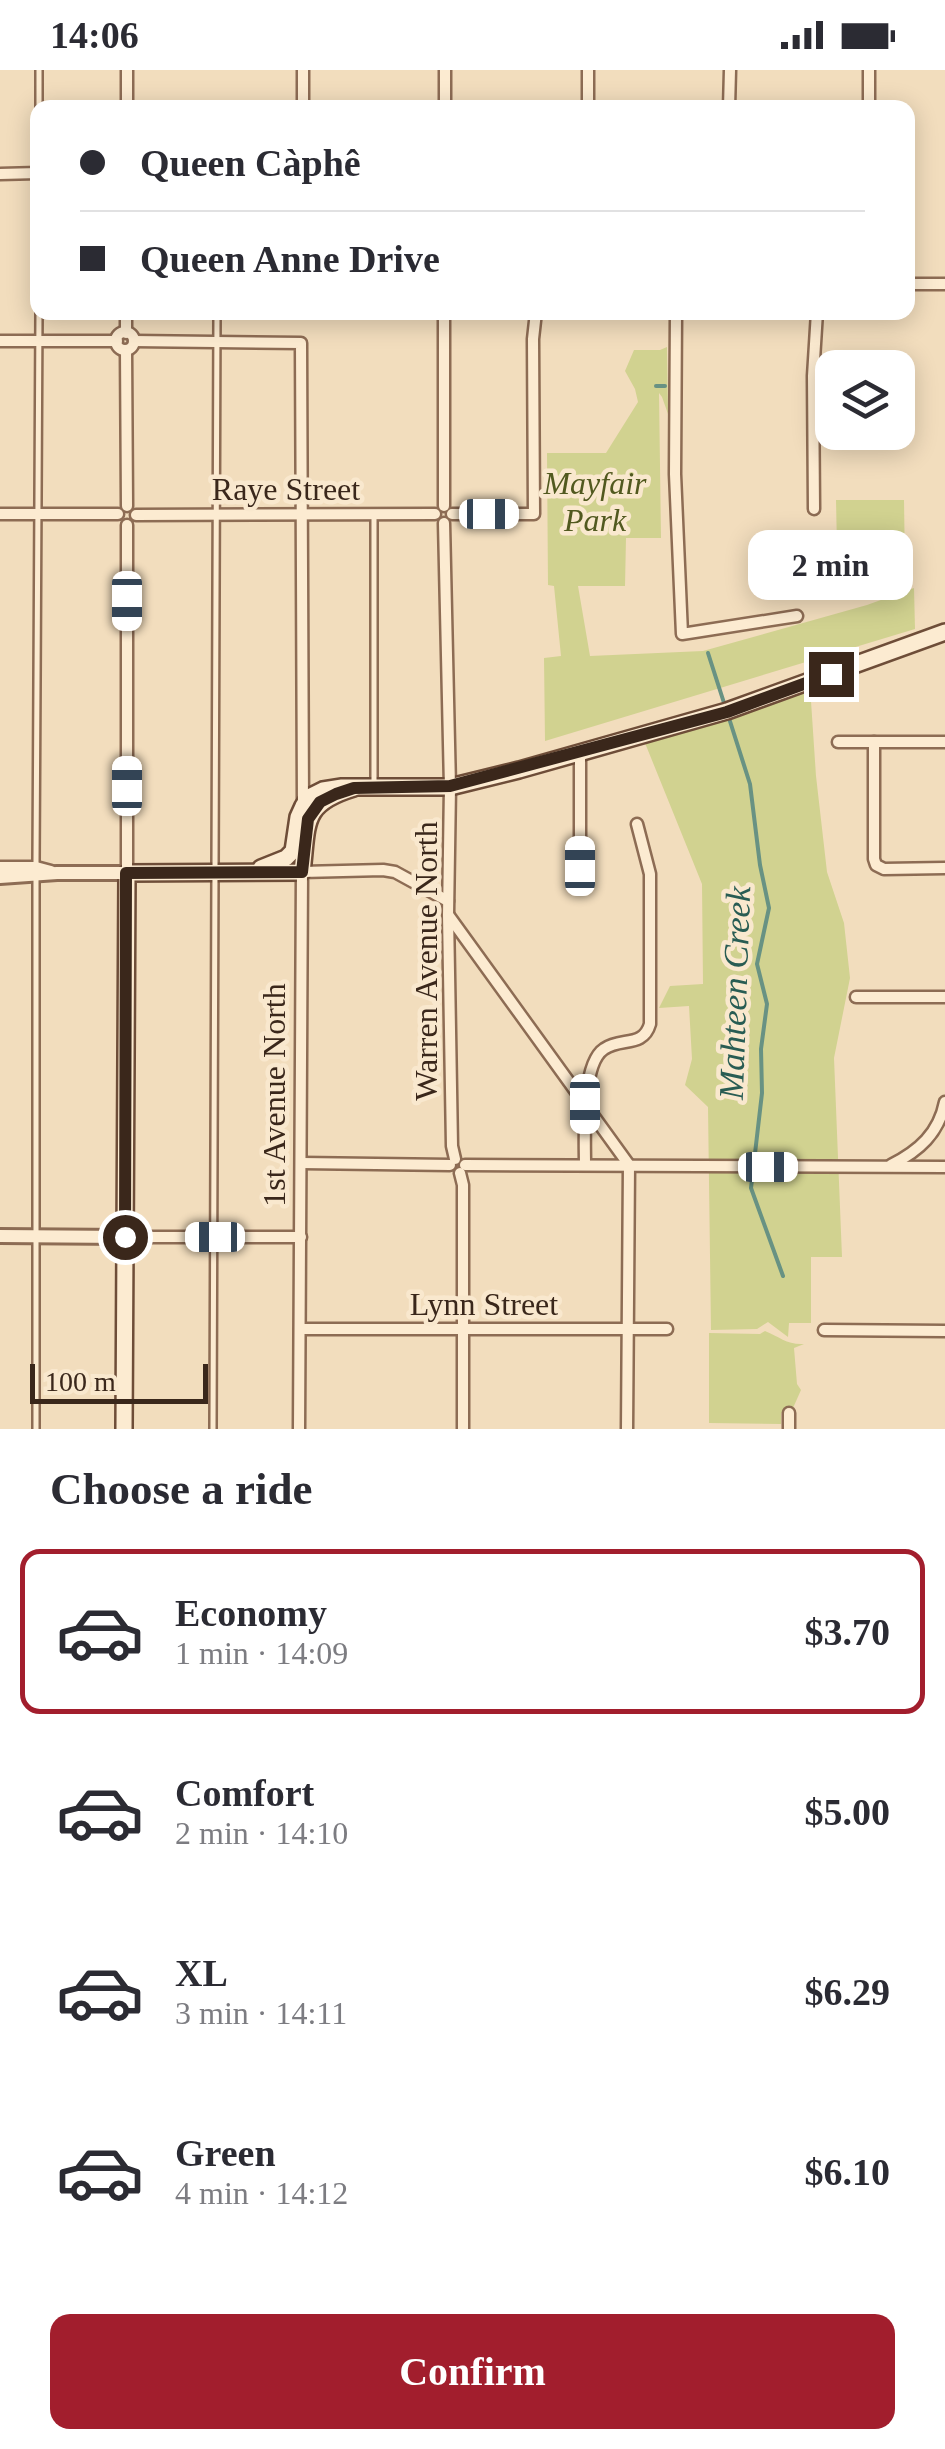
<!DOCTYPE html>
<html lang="en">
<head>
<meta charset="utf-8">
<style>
  :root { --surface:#fff; --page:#f2f2f3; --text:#2b2b33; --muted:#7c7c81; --line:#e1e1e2; --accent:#a21e2d }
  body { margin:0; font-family:"Times New Roman",serif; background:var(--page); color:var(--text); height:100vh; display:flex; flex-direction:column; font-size:38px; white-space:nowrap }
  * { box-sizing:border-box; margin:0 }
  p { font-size:32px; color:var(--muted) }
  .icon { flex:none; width:55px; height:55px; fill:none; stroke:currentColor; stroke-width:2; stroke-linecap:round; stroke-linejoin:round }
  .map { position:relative; height:1359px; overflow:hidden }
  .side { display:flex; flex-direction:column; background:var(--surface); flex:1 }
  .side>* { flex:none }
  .top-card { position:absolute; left:30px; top:30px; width:885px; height:220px; border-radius:20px; box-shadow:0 5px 25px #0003; display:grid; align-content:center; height:220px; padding:0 50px; background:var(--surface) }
  .buttons { position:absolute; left:815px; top:280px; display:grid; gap:20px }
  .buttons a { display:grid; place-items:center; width:100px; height:100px; border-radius:20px; background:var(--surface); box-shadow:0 5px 25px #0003; font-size:50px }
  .scale { position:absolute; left:30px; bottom:25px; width:178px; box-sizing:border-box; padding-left:10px; border:5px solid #3a271b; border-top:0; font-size:28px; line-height:35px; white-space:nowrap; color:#3a271b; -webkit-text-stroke:8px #f9e8ce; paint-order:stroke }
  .end { position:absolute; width:45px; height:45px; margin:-22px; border:12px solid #3a271b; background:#fff; box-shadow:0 0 0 5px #fff }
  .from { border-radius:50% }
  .bubble { position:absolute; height:70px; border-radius:20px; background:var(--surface); box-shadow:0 5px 25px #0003; font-size:32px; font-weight:600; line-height:70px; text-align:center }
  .car { position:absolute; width:30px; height:60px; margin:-30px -15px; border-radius:12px; box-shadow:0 0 8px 2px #0007; background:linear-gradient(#fff 24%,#345 0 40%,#fff 0 76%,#345 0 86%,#fff 0) }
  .top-card b { display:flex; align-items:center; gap:35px; height:95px; font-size:38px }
  .top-card b+b { border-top:2px solid var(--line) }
  .top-card i { width:25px; height:25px; background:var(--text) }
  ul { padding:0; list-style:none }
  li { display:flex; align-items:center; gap:30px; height:165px; margin:0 20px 15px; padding:0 30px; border:5px solid transparent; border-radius:20px }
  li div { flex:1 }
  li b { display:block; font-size:38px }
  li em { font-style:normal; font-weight:600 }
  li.active { border-color:var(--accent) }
  li>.icon { width:90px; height:90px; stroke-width:1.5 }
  h2 { padding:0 50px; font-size:45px; line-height:120px }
  .cta { display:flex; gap:20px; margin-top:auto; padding:20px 50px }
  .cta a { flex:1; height:115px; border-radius:20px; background:var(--accent); color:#fff; font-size:40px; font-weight:600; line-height:115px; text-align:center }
  .status { display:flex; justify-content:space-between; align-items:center; height:70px; padding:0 50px; background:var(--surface); direction:ltr }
  .status svg { height:28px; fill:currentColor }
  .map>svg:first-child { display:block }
  .green { fill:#d1d290 }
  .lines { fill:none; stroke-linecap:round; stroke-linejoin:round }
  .stream { stroke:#689283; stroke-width:4 }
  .service-casing { stroke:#8d6c54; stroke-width:10 }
  .minor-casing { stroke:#8d6c54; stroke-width:15 }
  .tertiary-casing { stroke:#8d6c54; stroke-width:18 }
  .secondary-casing { stroke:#6e4d38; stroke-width:20 }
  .service { stroke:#fcebd1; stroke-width:5 }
  .minor { stroke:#fcebd1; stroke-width:10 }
  .tertiary { stroke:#fcebd1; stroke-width:12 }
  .secondary { stroke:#fcebd1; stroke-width:15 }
  .route { stroke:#3a271b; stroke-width:12 }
  .labels { text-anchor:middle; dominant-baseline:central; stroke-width:9; stroke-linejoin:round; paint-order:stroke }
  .park-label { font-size:32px; font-style:italic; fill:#51591f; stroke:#f9e8ce }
  .street-label { font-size:32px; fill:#3a271b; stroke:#f9e8ce }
  .water-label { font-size:35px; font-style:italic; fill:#285c53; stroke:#f9e8ce }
</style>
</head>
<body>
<div class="status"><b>14:06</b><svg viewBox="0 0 49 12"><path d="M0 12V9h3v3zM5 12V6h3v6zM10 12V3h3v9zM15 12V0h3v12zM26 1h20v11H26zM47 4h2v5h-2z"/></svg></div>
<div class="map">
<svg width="945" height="1359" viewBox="0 0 945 1359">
  <rect width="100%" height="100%" fill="#f2ddbd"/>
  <g class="green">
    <path d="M667,277L668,344L662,327L659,323L661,468H626L625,516H578L590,586L703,581L867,535L914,518L915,559L545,671L544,588L561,586L554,516L548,515L547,383H606L638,332L635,319L625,301L634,280H660Z"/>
    <path d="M836,430H904L905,497L838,524Z"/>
    <path d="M810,616L816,706L827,802L844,853L850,908L834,988L842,1187H811V1253H789L788,1267L768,1252L757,1259L711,1260L708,1037L685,1015L692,989L689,936L659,938L670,916L703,914L702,814L645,673L680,659Z"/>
    <path d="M765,1261C780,1267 787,1275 804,1274L794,1278L797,1314L801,1320L793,1338L781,1343V1354L709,1353V1263L760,1264Z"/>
  </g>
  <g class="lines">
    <g class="stream">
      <path d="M656,316H665"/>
      <path d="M708,583L725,636"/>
      <path d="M728,645L750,714L760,795L769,838L757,894L767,934L761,979L762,1023L751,1118L783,1206"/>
    </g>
    <defs>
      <g id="service">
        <path d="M39,38V0"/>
        <path d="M374,447V716"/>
        <path d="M36,794L39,242"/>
        <path d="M36,807V1359"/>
        <path d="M213,1359L217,242"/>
      </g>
      <g id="minor">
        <path d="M445,0V38"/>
        <path d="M127,38V0"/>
        <path d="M303,38V0"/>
        <path d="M588,38V0"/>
        <path d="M729,38L730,0"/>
        <path d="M869,38V0"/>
        <path d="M0,104L38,103"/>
        <path d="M908,214H945"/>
        <path d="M676,242L675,404L682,564L797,546"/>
        <circle cx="125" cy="271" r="9"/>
        <path d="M126,263V242"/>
        <path d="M0,271H117"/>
        <path d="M134,271L301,273L303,734"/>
        <path d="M126,280L127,436"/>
        <path d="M444,436V242"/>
        <path d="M814,439L813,306L817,242"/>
        <path d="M0,444H118"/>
        <path d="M452,444H534L533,269L536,242"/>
        <path d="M136,445L435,444"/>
        <path d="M444,453L450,717L448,845L452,1076L455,1089"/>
        <path d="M838,672H945"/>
        <path d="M874,672V789L876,795L884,799L945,798"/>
        <path d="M580,796V682"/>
        <path d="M0,797H36L51,801"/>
        <path d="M127,803V455"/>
        <path d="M449,846L629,1095"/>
        <path d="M856,927H945"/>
        <path d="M302,1093L450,1095"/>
        <path d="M465,1095L945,1097"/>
        <path d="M585,1095C585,1069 581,994 604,979C621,967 643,978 650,954V804L637,754"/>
        <path d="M891,1095C919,1081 939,1063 945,1032"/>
        <path d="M460,1103L463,1115V1359"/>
        <path d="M125,1167H301"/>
        <path d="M300,1259H667"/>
        <path d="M824,1260L945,1261"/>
        <path d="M299,1359L302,802L383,800L395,802L448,831"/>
        <path d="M627,1359L629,1095"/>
        <path d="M789,1359V1343"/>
      </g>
      <g id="tertiary">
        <path d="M0,807L57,803H127"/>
        <path d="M0,1166L125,1167"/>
      </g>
      <g id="secondary">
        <path d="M261,798L286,788L293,781L298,747L303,736L309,727L323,720L342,717H450L519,700L727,641L945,562"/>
        <path d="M124,1359L127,803L302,802C308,753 301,734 354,718"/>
      </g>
    </defs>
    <use href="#service" class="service-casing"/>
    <use href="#minor" class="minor-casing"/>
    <use href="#tertiary" class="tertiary-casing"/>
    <use href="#secondary" class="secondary-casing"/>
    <use href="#service" class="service"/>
    <use href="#minor" class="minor"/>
    <use href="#tertiary" class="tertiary"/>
    <use href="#secondary" class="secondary"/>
  </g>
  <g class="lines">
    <path class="route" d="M125,1167L126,803L302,802L308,749L320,732L336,724L354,718L450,716L727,642L831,604"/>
  </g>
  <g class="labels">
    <g class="park-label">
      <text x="595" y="413">Mayfair<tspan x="595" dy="37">Park</tspan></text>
    </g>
    <g class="street-label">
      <text x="286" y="419">Raye Street</text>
      <text transform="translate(426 891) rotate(-90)">Warren Avenue North</text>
      <text transform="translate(274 1025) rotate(-90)">1st Avenue North</text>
      <text x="484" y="1234">Lynn Street</text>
    </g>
    <g class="water-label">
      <text transform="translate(735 923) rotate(-88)">Mahteen Creek</text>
    </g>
  </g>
</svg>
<div class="buttons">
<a><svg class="icon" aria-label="layers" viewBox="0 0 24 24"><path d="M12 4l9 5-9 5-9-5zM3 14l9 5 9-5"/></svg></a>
</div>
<div class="scale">100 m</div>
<i class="end from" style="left:125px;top:1167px"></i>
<i class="end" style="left:831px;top:604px"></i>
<div class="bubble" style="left:748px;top:460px;width:165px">2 min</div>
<i class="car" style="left:489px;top:444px;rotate:90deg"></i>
<i class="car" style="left:127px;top:531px;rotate:180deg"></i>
<i class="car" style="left:127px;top:716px;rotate:0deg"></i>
<i class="car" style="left:580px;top:796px;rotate:0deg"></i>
<i class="car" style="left:585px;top:1034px;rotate:180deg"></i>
<i class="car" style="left:768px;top:1097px;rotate:90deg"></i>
<i class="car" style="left:215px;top:1167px;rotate:270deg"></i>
<div class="top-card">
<b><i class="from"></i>Queen Càphê</b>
<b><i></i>Queen Anne Drive</b>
</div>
</div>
<section class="side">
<h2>Choose a ride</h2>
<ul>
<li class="active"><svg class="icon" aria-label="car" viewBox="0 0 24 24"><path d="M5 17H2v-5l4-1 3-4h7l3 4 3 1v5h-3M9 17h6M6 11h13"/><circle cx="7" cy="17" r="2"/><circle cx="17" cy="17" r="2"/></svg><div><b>Economy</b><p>1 min · 14:09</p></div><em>$3.70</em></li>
<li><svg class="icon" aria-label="car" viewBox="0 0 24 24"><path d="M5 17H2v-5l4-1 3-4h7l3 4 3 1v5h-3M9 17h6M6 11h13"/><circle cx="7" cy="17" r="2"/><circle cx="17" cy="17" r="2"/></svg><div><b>Comfort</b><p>2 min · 14:10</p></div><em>$5.00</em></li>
<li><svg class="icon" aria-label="car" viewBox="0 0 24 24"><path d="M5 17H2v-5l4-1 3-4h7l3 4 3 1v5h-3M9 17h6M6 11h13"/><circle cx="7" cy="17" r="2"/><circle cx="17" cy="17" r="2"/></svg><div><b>XL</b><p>3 min · 14:11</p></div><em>$6.29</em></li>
<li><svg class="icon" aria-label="car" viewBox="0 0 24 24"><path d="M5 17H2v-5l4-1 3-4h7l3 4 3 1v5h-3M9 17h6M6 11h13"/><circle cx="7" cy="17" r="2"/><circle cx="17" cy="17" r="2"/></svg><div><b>Green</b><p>4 min · 14:12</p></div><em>$6.10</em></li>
</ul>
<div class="cta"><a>Confirm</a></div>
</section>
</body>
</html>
